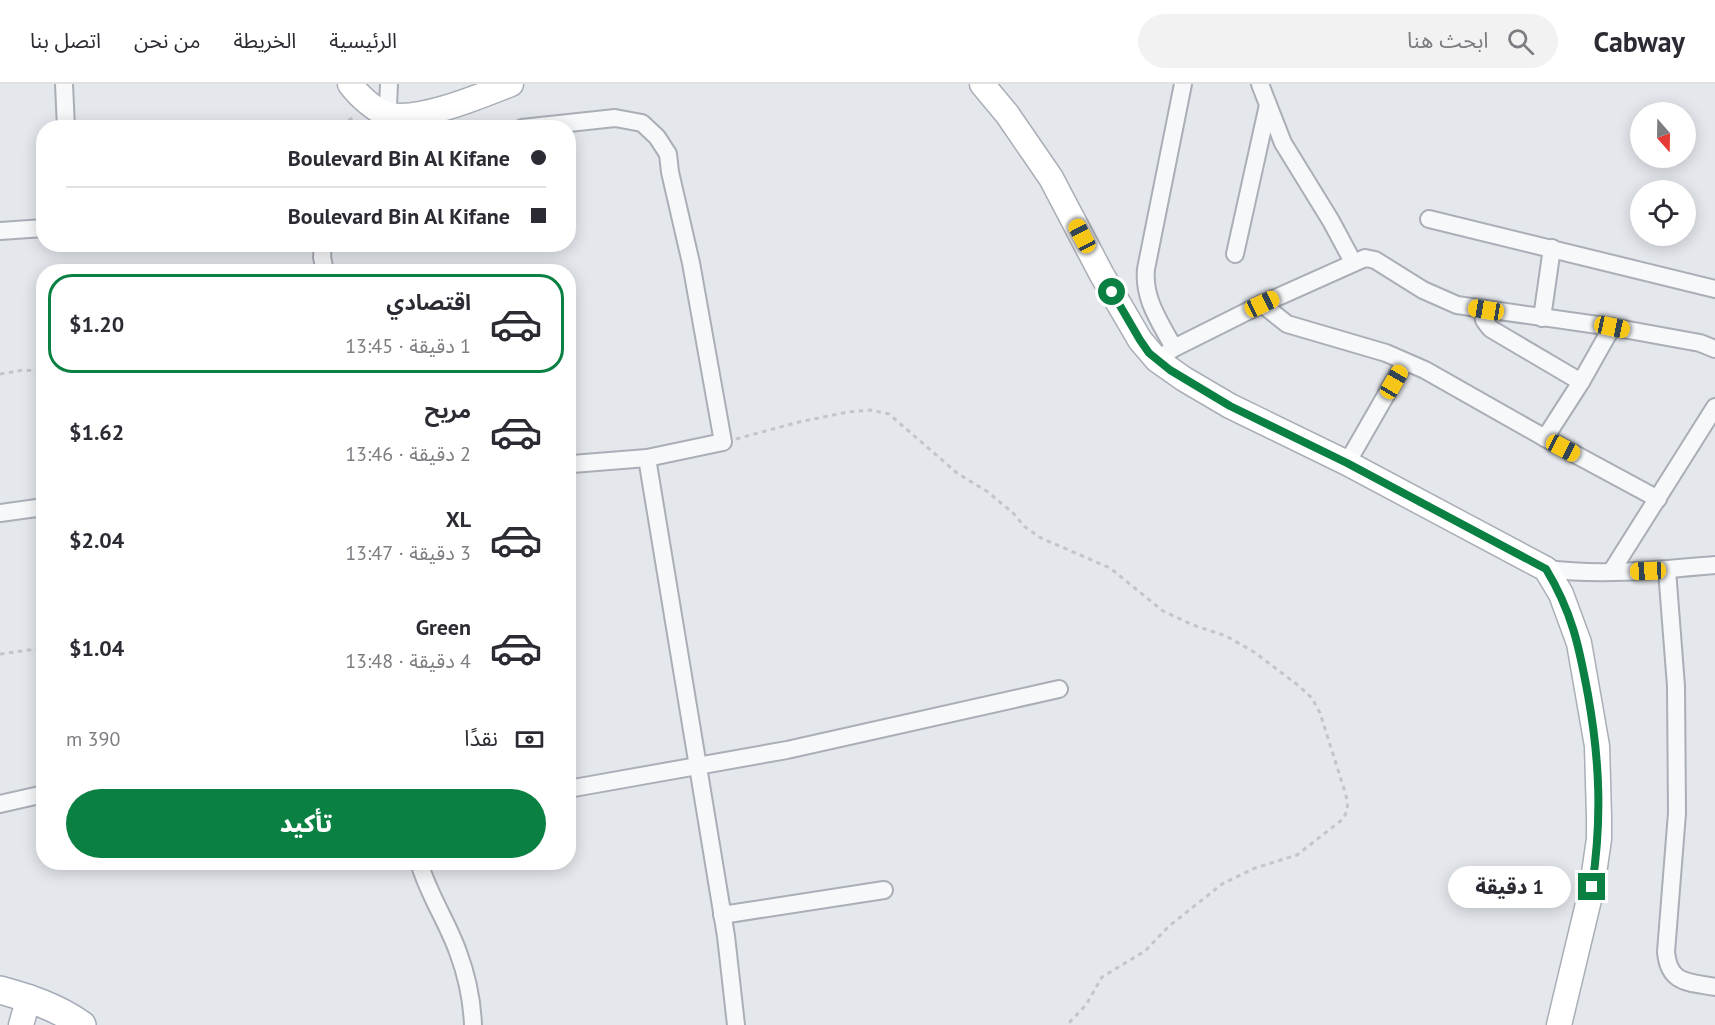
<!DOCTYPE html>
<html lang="ar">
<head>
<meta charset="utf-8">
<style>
  :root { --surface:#fff; --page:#f2f2f3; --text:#2b2b33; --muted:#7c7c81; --line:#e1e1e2; --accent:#0b8043 }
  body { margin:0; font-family:"PT Sans","Noto Sans Arabic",sans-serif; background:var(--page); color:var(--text); direction:rtl; height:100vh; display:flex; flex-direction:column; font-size:22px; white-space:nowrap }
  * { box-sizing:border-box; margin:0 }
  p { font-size:20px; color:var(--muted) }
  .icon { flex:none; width:33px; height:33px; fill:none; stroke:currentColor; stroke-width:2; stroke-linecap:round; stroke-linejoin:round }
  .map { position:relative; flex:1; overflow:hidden; direction:ltr }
  .details { position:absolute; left:36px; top:180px; width:540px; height:606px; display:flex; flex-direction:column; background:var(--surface); border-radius:24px; box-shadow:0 3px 15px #0003; direction:rtl }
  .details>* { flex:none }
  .top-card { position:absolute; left:36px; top:36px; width:540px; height:132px; border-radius:24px; box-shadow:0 3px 15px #0003; direction:rtl; display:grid; align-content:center; height:132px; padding:0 30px; background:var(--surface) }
  .needle { width:39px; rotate:160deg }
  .buttons { position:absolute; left:1630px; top:18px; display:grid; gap:12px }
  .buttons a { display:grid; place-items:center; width:66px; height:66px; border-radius:50%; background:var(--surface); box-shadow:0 3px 15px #0003; font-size:30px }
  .end { position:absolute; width:27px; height:27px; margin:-14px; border:8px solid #0b8043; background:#fff; box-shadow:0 0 0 3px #fff }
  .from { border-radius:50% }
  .bubble { position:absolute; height:42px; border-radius:21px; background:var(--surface); box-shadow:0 3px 15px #0003; font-size:20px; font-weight:800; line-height:42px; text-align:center; direction:rtl }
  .car { position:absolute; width:18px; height:36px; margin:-18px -9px; border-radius:8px; box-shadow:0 0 4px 2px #0007; background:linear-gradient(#f5c518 24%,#345 0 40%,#f5c518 0 76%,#345 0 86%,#f5c518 0) }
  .top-card b { display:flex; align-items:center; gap:21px; height:57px; font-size:22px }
  .top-card b+b { border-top:2px solid var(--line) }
  .top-card i { width:15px; height:15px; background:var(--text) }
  ul { padding:10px 0 0; list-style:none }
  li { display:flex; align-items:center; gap:18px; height:99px; margin:0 12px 9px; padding:0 18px; border:3px solid transparent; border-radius:24px }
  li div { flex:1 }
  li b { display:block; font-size:22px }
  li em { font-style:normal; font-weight:800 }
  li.selected { border-color:var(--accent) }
  li>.icon { width:54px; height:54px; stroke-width:1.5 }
  .pay { display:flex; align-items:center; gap:15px; height:66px; padding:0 30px; font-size:22px }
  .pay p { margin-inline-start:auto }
  .action { display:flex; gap:12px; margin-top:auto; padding:12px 30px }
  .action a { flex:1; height:69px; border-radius:36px; background:var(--accent); color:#fff; font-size:24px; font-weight:800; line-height:69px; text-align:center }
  header { display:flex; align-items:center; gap:36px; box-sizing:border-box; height:84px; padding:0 30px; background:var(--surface); border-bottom:2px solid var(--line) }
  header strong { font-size:28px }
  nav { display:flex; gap:33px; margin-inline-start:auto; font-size:21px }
  .search { width:420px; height:54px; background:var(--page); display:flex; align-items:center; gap:15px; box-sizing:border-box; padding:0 21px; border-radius:33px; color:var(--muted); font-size:22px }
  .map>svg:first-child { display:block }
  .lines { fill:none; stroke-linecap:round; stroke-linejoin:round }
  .street-casing { stroke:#a9aeb7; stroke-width:20 }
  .secondary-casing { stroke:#a9aeb7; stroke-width:27 }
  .primary-casing { stroke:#a3abb8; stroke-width:30 }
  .path { stroke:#c2c5cb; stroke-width:3; stroke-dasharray:4.5 4.5; stroke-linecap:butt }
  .street { stroke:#f7f8fa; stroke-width:16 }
  .secondary { stroke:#fff; stroke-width:24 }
  .primary { stroke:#fff; stroke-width:27 }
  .route { stroke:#0b8043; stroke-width:8 }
</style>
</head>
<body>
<header>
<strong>Cabway</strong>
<div class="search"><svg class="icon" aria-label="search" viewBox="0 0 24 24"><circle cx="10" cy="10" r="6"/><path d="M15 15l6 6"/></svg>ابحث هنا</div>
<nav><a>الرئيسية</a><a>الخريطة</a><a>من نحن</a><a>اتصل بنا</a></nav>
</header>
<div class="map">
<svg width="1715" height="941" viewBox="0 0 1715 941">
  <rect width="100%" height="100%" fill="#e4e7ec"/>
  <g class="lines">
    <defs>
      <g id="street">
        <path d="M64,0L66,44"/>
        <path d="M1260,0L1283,59L1331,137L1353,178"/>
        <path d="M387,44L389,0"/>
        <path d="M522,44L615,34L642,39L657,53L668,70L670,88L691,179L723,358L647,374L572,380L568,379"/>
        <path d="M1429,135L1715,205"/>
        <path d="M0,147L44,144"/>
        <path d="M323,160L322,173L325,188"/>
        <path d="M1235,170L1268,21"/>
        <path d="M1262,220L1287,240L1386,269L1425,286L1545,354L1658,415"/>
        <path d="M1486,226C1481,235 1484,237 1491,245L1581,298"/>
        <path d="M1542,234L1552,164"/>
        <path d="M1174,264C1160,238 1143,215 1146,185L1183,0"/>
        <path d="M1157,276L1174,264L1262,220L1365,174L1375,176L1423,206L1457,221L1612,243L1700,259L1715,265"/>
        <path d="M1545,354L1581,298L1612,243"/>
        <path d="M647,374L726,852L736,941"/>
        <path d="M1347,379L1405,278"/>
        <path d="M0,429L44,423"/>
        <path d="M1546,485C1603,492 1659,486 1715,481"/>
        <path d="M1667,486L1676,602L1677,729L1666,868C1669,900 1688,898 1715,903"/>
        <path d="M1611,488L1715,323"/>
        <path d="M568,705L787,666L1059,605"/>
        <path d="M0,720L44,710"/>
        <path d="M419,778C428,810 447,837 458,868C467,892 472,916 473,941"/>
        <path d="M722,831L884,806"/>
      </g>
      <g id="secondary">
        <path d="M350,0C358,11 377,29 390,31C422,37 480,12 511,0"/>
        <path d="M982,0L1007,30L1051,94L1102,191L1140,256L1157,276L1184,295L1230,322L1347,379L1546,485L1561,510L1579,559L1597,662L1599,733V755L1592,803L1559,941"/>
        <path d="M21,941L29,913"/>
      </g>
      <path id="primary" d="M0,906C29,914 57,923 82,941"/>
    </defs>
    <use href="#street" class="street-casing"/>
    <use href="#secondary" class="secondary-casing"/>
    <use href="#primary" class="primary-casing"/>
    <g class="path">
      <path d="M332,44L355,33"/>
      <path d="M0,290L23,286L44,287"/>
      <path d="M736,355L799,338L848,328L871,326L889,330L957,389L988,408L1013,429L1025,443L1041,454L1110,484L1163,527L1193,541L1226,552L1254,568L1299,602L1312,614L1320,629L1345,708C1348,719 1349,725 1343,735L1297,771L1255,784L1222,800L1168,843L1145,867L1102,893L1086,921L1067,941"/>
      <path d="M0,570L44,564"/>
    </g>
    <use href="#street" class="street"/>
    <use href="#secondary" class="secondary"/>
    <use href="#primary" class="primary"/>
  </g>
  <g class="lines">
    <path class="route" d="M1112,208L1140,256L1149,269L1170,286L1230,322L1347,379L1546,485C1572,528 1579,562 1588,611C1600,678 1602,736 1592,803"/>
  </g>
</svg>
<div class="buttons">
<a><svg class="needle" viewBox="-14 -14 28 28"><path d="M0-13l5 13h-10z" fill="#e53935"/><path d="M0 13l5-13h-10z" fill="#7c7c81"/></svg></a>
<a><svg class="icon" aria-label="locate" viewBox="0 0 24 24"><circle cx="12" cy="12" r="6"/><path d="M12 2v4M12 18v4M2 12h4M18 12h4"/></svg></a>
</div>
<i class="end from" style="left:1112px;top:208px"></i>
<i class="end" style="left:1592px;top:803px"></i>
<div class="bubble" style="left:1448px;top:782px;width:123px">1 دقيقة</div>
<i class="car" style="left:1082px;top:152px;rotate:332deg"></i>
<i class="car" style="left:1262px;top:220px;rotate:65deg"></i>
<i class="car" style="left:1486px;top:226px;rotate:279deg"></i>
<i class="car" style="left:1612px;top:243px;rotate:102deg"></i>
<i class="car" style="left:1394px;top:298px;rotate:30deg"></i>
<i class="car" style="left:1563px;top:364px;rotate:118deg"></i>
<i class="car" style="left:1648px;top:487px;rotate:268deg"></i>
<div class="top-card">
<b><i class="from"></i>Boulevard Bin Al Kifane</b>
<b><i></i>Boulevard Bin Al Kifane</b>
</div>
<section class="details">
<ul>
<li class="selected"><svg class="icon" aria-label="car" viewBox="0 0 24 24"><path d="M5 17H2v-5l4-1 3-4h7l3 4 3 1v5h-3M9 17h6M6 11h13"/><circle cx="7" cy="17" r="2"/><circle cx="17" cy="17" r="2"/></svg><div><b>اقتصادي</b><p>1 دقيقة · 13:45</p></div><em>$1.20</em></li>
<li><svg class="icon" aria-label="car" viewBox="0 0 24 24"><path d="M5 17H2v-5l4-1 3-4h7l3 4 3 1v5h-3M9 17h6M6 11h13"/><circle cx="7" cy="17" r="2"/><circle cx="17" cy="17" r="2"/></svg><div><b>مريح</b><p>2 دقيقة · 13:46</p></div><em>$1.62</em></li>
<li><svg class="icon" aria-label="car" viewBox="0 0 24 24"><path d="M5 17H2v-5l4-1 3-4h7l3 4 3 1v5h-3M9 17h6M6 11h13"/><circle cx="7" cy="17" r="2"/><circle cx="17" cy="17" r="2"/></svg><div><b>XL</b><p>3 دقيقة · 13:47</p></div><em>$2.04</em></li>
<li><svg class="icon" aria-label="car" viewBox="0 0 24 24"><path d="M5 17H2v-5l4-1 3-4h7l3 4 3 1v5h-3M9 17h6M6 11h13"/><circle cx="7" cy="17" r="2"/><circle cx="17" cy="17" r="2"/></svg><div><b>Green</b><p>4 دقيقة · 13:48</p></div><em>$1.04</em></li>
</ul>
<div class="pay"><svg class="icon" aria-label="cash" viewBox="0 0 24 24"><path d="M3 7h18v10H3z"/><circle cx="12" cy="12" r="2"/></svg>نقدًا<p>390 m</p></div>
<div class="action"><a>تأكيد</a></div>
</section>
</div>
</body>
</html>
